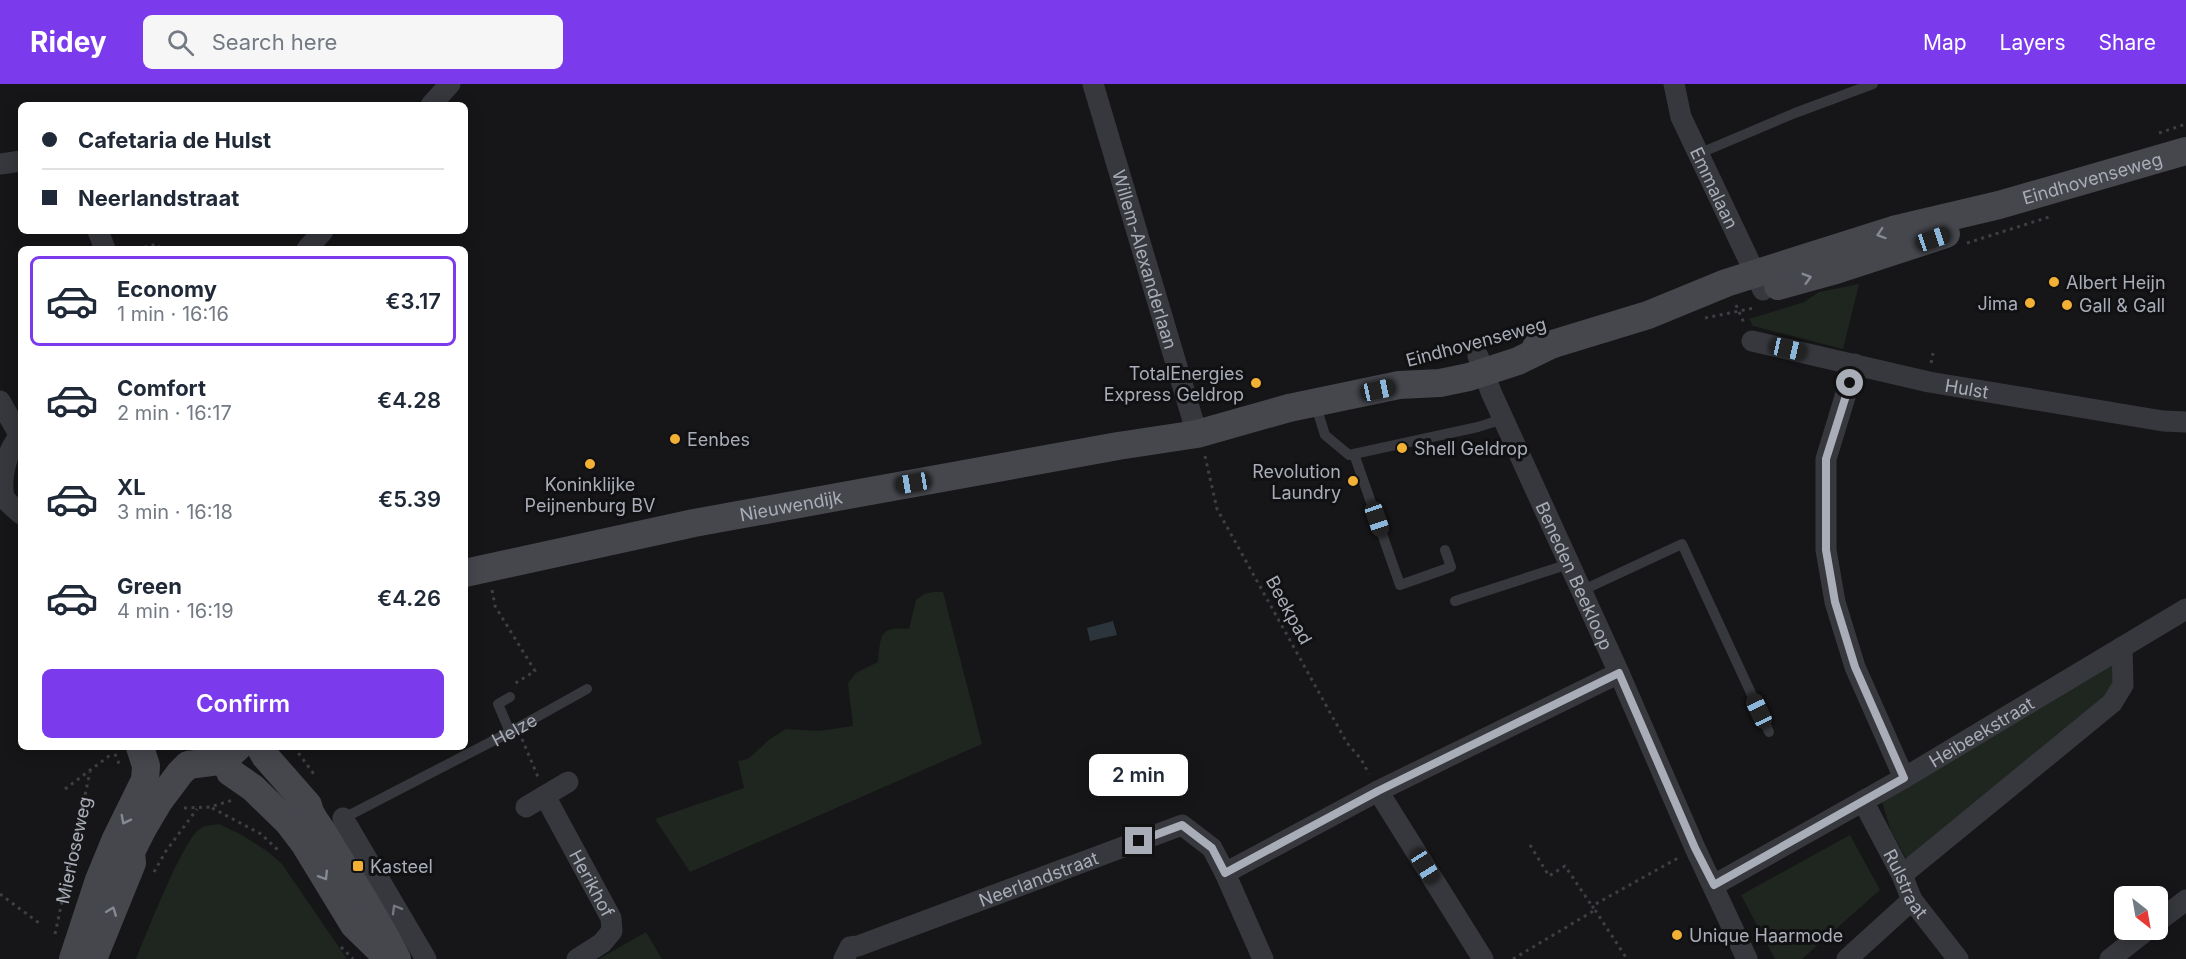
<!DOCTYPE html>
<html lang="en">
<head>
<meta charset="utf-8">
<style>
  :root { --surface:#fff; --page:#f6f6f7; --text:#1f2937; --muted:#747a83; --line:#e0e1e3; --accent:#7c3aed }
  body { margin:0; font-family:Inter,sans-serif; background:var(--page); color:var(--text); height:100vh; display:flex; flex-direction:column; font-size:22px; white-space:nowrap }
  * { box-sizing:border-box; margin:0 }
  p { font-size:20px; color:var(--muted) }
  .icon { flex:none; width:33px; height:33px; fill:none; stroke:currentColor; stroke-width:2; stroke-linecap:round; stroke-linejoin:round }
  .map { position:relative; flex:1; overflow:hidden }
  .side { position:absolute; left:18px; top:162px; width:450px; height:504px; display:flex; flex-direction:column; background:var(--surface); border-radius:9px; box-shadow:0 3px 15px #0003 }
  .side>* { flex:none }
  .guide { position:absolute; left:18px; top:18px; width:450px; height:132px; border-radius:9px; box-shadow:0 3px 15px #0003; display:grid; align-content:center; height:132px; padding:0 24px; background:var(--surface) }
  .needle { width:39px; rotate:149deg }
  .controls { position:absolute; left:2114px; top:802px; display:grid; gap:12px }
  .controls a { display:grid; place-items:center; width:54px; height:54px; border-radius:9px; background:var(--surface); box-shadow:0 3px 15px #0003; font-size:30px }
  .end { position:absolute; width:27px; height:27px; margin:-14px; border:8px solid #a8adb8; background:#111; box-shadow:0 0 0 3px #111 }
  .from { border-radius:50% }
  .bubble { position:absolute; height:42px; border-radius:9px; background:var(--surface); box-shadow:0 3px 15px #0003; font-size:20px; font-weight:600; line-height:42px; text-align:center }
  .car { position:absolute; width:18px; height:36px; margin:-18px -9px; border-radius:8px; box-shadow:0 0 4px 2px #0007; background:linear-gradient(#222 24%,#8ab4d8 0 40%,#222 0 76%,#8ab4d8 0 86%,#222 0) }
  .guide b { display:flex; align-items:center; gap:21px; height:57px; font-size:22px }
  .guide b+b { border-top:2px solid var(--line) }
  .guide i { width:15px; height:15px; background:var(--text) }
  ul { padding:10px 0 0; list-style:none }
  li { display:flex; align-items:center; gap:18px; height:90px; margin:0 12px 9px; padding:0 12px; border:3px solid transparent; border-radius:9px }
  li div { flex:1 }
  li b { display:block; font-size:22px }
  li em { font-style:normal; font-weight:600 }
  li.active { border-color:var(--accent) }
  li>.icon { width:54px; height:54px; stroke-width:1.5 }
  .button { display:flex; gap:12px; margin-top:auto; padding:12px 24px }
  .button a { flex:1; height:69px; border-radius:9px; background:var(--accent); color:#fff; font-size:24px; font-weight:600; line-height:69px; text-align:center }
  header { display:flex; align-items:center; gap:36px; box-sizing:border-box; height:84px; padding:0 30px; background:var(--accent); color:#fff }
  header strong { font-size:28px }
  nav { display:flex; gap:33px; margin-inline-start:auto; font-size:21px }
  .search { width:420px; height:54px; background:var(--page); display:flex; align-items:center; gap:15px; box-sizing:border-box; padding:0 21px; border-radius:9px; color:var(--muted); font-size:22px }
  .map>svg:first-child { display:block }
  .green { fill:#1e261f }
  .water { fill:#2c353c }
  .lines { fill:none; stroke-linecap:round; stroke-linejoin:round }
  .path { stroke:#3d3f44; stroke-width:3; stroke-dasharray:3 4.5; stroke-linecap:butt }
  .service { stroke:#37383d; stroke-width:10 }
  .minor { stroke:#37383d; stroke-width:21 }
  .secondary { stroke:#45474d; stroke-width:28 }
  .oneway { stroke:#858993 }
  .oneway2 { stroke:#757881 }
  .route { stroke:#a8adb8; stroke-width:8 }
  .poi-dot { fill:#f2b134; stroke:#111113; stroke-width:2 }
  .labels { text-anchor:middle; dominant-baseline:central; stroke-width:6; stroke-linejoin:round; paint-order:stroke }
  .street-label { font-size:18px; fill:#a8adb8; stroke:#111113 }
  .poi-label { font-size:18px; fill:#a8adb8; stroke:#111113; text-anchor:start }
</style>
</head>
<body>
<header>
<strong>Ridey</strong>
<div class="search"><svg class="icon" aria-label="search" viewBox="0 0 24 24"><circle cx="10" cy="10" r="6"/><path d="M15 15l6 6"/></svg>Search here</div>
<nav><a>Map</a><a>Layers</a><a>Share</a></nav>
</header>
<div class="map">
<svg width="2186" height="875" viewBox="0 0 2186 875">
  <rect width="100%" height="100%" fill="#161618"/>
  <g class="green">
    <path d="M1859,200L1843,265L1753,242L1749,235L1804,218L1819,208Z"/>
    <path d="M934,508H943L982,660L690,788L655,735L744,704L738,677L748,675L770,655L786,645L819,647L853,642L848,599L856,589L878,578C881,552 878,542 909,545L916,516L924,510Z"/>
    <path d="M2117,570L2120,601L1907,776L1891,747L1882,718Z"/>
    <path d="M219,740L242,751L267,767L282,780L347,875H136C146,852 183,754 201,744C206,741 214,741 219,740Z"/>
    <path d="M1850,751L1880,806L1802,875H1775L1741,811Z"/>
    <path d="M646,848L662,875H599Z"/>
  </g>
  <path class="water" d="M1113,537L1117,551L1090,557L1087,544Z"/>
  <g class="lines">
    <g class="path">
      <path d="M2159,49L2186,40"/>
      <path d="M1967,159L2049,133"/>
      <path d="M137,165L157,160L160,165"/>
      <path d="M1736,221L1744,239"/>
      <path d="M1705,234L1754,224"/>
      <path d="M1486,256L1521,247"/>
      <path d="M1408,276L1463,262"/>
      <path d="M1931,279L1933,269"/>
      <path d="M1205,372L1217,425L1347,659L1361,675L1369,690"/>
      <path d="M492,506L495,522L535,587L514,600"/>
      <path d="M522,655L538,693"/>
      <path d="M112,663L120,682"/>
      <path d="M294,663L316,693"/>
      <path d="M65,705L113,669"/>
      <path d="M184,724L210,723L233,716"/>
      <path d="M212,724L261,750L279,767"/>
      <path d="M1530,761L1549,792L1565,782L1592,822"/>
      <path d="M154,788L166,767L197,725"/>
      <path d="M0,810L39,839"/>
      <path d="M1595,826L1627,875"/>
      <path id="s1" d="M55,850L90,688"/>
      <path d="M341,863L353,875"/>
      <path d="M1513,875L1595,826L1592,822L1678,774"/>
    </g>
    <g class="service">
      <path d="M1698,70L1795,29L1873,0"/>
      <path d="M1315,319L1325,351L1349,371L1478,343L1503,335"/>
      <path d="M1354,370L1400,501L1451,483L1445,466"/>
      <path d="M1581,507L1682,460L1769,648"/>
      <path d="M1455,517L1569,480"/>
      <path d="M510,613L498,620L510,648"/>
      <path id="s2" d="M342,735L510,648L587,605"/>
    </g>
    <g class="minor">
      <path id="s3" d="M1093,0L1197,350"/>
      <path id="s4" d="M1674,0L1681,33L1763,206"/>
      <path d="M431,21L450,0"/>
      <path d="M0,80L21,77"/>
      <path d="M98,147L105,165"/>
      <path d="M307,165L323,147"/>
      <path id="s5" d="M1752,257L1929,298L2163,337L2186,338"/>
      <path id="s6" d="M1478,272L1491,308L1619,589L1695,764L1747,875"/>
      <path d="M1855,280L1826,375V466L1835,518L1855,583L1904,694"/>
      <path d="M0,317L20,352"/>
      <path d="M21,351C7,365 0,393 4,413C7,419 16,425 21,430"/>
      <path d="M1378,707L1483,875"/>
      <path id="s7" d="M545,712L611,834L612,847L602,859L577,875"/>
      <path id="s8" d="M1863,717L1902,791L1912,816L1958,875"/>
      <path d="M526,723L568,698"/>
      <path d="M343,734L426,875"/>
      <path d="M1225,789L1263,875"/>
      <path d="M1902,791L2112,619L2123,601L2122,563"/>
      <path id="s9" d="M1714,801L1904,694L2186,525"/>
      <path d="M2157,838L2186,816"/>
      <path id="s10" d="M844,875L850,863L858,862L1182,741L1212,764L1225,789L1378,707L1619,589"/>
      <path d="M1847,875L1912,816"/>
      <path d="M2110,875L2147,846"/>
    </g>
    <g class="secondary">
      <path d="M1778,202L1836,186L1946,150"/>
      <path id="s11" d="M1536,263L1553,260L1648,231L1726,199L1893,146L1999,121L2186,67"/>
      <path id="s12" d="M465,489L694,439L1118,362L1197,350L1289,324L1399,301L1440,299L1469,293L1518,277L1553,260"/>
      <path d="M260,663L265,672L308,721C310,734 320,742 326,753C350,794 376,833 397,875"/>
      <path d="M230,688L253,704L288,738L304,759L354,841L388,874"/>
      <path d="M73,875L99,796L115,757L145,696L146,682L140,663"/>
      <path d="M93,875L132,779L131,768L143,744L159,717L180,689L188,681L219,677L227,673L238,663"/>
    </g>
  </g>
  <defs><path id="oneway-chevron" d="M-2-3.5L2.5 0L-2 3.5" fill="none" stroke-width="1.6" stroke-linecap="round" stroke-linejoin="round" transform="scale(1.5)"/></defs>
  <g class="oneway">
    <use href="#oneway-chevron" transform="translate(1881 150) rotate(162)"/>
    <use href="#oneway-chevron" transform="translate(1807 194) rotate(-16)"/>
    <use href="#oneway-chevron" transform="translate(125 736) rotate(117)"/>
    <use href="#oneway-chevron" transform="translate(324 792) rotate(58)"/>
    <use href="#oneway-chevron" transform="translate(112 827) rotate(-69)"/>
  </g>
  <use class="oneway2" href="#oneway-chevron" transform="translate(396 825) rotate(-120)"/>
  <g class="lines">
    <path class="route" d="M1139,757L1182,741L1212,764L1225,789L1378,707L1619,589L1695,764L1714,801L1904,694L1855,583L1835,518L1826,466V375L1850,299"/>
  </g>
  <g class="poi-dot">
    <circle cx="2054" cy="198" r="6"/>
    <circle cx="2030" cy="219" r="6"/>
    <circle cx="2067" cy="221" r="6"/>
    <circle cx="1256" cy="299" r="6"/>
    <circle cx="675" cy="355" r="6"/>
    <circle cx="1402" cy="364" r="6"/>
    <circle cx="590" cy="380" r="6"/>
    <circle cx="1353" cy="397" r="6"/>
    <rect x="352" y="776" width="12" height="12" rx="3"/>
    <circle cx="1677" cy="851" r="6"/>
  </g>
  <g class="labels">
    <g class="street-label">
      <text stroke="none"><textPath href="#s11" startOffset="582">Eindhovenseweg</textPath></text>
      <text stroke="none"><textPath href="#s4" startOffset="112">Emmalaan</textPath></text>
      <text stroke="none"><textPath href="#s3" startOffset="183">Willem-Alexanderlaan</textPath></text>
      <text transform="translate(1476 258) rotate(-15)">Eindhovenseweg</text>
      <text stroke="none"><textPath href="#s5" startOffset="220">Hulst</textPath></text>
      <text stroke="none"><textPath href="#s12" startOffset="333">Nieuwendijk</textPath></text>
      <text stroke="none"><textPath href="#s6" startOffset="240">Beneden Beekloop</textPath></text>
      <text transform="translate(1289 526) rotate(61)">Beekpad</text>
      <text stroke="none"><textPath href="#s2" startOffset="194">Helze</textPath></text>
      <text stroke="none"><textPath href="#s9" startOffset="308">Heibeekstraat</textPath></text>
      <text stroke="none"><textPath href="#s1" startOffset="86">Mierloseweg</textPath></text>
      <text stroke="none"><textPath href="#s10" startOffset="214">Neerlandstraat</textPath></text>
      <text stroke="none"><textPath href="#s8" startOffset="93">Rulstraat</textPath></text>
      <text stroke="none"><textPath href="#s7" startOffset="99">Herikhof</textPath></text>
    </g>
    <g class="poi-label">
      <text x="2066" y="198">Albert Heijn</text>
      <text x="2018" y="219" text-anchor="end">Jima</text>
      <text x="2079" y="221">Gall &amp; Gall</text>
      <text x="1244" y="289" text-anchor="end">TotalEnergies<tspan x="1244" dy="21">Express Geldrop</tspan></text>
      <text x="687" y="355">Eenbes</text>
      <text x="1414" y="364">Shell Geldrop</text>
      <text x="1341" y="387" text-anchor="end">Revolution<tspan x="1341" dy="21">Laundry</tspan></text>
      <text x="590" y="400" text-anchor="middle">Koninklijke<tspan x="590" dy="21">Peijnenburg BV</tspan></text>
      <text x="370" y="782">Kasteel</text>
      <text x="1689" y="851">Unique Haarmode</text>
    </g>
  </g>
</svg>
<div class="controls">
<a><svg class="needle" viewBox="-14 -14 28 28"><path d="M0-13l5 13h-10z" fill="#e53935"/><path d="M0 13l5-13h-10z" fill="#747a83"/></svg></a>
</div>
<i class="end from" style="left:1850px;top:299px"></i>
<i class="end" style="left:1139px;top:757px"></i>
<div class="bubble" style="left:1089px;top:670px;width:99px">2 min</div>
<i class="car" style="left:1933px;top:155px;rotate:71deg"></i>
<i class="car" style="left:1788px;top:265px;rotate:103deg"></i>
<i class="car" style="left:1378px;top:306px;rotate:78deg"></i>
<i class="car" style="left:913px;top:399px;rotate:260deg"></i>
<i class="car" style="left:1377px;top:435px;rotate:161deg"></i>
<i class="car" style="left:1759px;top:627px;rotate:335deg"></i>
<i class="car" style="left:1425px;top:782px;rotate:148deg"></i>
<div class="guide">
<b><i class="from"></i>Cafetaria de Hulst</b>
<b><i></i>Neerlandstraat</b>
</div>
<section class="side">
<ul>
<li class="active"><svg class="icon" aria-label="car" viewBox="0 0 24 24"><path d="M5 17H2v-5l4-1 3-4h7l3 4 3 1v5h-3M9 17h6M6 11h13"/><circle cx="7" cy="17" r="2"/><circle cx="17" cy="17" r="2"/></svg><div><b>Economy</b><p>1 min · 16:16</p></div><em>€3.17</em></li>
<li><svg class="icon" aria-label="car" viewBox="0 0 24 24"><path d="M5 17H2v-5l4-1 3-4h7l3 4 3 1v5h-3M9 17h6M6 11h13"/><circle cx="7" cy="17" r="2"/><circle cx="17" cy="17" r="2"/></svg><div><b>Comfort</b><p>2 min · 16:17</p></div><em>€4.28</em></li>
<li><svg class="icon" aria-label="car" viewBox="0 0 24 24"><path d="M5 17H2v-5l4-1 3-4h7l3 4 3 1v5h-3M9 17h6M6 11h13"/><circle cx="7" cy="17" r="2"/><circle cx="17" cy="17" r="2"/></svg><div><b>XL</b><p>3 min · 16:18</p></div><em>€5.39</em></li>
<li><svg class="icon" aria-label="car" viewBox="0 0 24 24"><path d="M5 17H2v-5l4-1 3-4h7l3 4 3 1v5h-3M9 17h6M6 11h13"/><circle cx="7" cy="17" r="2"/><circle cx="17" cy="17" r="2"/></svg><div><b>Green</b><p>4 min · 16:19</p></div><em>€4.26</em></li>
</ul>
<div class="button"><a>Confirm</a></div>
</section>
</div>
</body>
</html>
